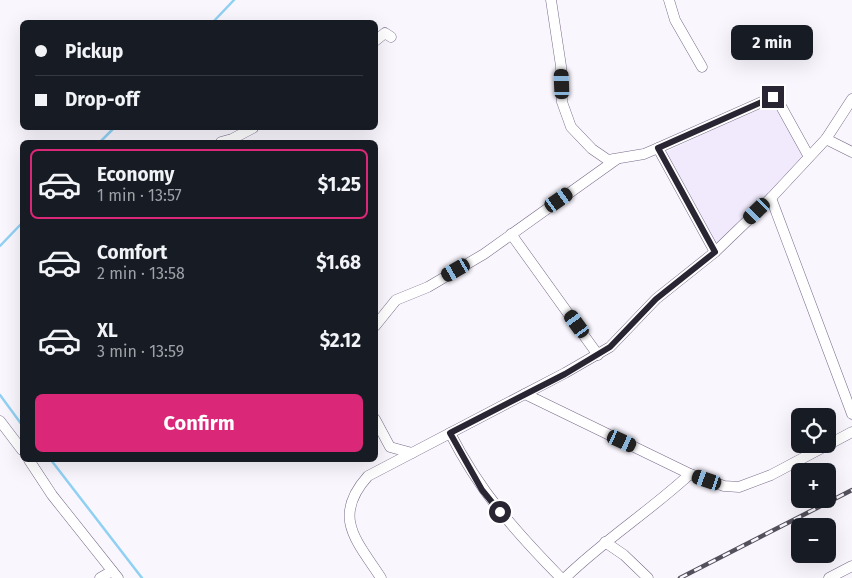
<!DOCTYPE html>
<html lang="en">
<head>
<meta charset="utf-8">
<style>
  :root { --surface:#171b24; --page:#20242c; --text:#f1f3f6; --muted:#9ea1a6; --line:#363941; --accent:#db2777 }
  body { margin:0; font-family:"Fira Sans",sans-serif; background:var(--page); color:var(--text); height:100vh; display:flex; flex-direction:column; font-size:19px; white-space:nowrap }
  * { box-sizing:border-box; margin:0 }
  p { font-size:16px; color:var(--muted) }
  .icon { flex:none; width:28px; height:28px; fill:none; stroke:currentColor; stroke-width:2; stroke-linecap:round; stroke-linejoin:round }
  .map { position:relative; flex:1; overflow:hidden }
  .panel { position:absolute; left:20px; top:140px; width:358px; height:322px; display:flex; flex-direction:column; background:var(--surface); border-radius:8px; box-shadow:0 5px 20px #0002 }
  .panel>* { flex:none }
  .banner { position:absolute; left:20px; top:20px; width:358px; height:110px; border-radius:8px; box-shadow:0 5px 20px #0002; display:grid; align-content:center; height:110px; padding:0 15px; background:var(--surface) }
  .tools { position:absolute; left:791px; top:408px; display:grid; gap:10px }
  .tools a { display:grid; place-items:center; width:45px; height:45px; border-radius:8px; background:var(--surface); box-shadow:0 5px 20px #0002; font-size:25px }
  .end { position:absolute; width:22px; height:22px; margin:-11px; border:6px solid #2a2532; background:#fff; box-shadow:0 0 0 2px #fff }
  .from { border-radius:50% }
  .bubble { position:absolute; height:35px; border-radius:8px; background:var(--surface); box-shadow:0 5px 20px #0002; font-size:16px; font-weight:700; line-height:35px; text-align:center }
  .car { position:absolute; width:15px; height:30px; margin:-15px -8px; border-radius:6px; box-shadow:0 0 4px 1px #0007; background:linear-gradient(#222 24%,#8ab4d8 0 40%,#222 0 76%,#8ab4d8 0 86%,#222 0) }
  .banner b { display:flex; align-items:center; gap:18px; height:48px; font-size:19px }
  .banner b+b { border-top:1px solid var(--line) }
  .banner i { width:12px; height:12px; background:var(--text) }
  ul { padding:9px 0 0; list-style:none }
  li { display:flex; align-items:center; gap:15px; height:70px; margin:0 10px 8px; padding:0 5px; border:2px solid transparent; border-radius:8px }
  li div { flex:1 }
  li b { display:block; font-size:19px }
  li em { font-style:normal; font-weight:700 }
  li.current { border-color:var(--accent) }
  li>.icon { width:45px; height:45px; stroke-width:1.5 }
  .cta { display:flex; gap:10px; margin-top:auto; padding:10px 15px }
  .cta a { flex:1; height:58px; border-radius:8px; background:var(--accent); color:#fff; font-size:20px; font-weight:700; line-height:58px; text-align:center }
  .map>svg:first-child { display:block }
  .commercial { fill:#f1eafc }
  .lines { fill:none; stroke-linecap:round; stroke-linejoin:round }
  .stream { stroke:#90d1f3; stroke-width:2.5 }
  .minor-casing { stroke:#776a89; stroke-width:11 }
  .minor { stroke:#fff; stroke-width:10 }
  .rail-casing { stroke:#54505c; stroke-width:4.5 }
  .rail { stroke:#f9f6fe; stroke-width:2.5; stroke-dasharray:8; stroke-linecap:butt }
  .route { stroke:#2a2532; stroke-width:6 }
</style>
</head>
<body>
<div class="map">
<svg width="852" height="578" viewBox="0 0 852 578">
  <rect width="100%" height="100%" fill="#f9f6fe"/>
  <path class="commercial" d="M772,101L806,158L716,243L666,152Z"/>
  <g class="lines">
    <g class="stream">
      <path d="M213,22L234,0"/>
      <path d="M100,142L114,128"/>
      <path d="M0,246L22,223"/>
      <path d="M0,395L22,425"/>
      <path d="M51,460L142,578"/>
    </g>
    <defs>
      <g id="minor">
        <path d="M551,0L561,66L562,102L571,127L592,149L608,160L644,154L658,148L715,252"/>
        <path d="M669,0L675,20L702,67"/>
        <path d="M375,41L385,33L391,37"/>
        <path d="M826,139L852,152"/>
        <path d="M221,142L232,139L253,128"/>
        <path d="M658,148L773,97L777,99L808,155"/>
        <path d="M771,198L852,414"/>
        <path d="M511,234L598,355"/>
        <path d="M375,326L396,300L428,287L484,254L617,159"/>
        <path d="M525,394L690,474L724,486L739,487L771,475L852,432"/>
        <path d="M375,419L390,447L412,453"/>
        <path d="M0,421L22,450"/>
        <path d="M450,433C480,492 515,531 561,578"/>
        <path d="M29,460L52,495L118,578"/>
        <path d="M605,542L624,555L648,578"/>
        <path d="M100,578L112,571"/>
        <path d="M381,578C357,541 331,517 368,476L565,373L610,347L656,299L715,252L771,198L826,139L852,99"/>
        <path d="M565,578C604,540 650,511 690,474"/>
        <path d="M829,578L852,566"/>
      </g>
    </defs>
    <use href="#minor" class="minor-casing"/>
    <use href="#minor" class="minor"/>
    <defs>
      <path id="rail" d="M680,578L852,490"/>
    </defs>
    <use href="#rail" class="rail-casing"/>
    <use href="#rail" class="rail"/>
  </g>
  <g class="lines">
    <path class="route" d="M500,512L482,490L450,433L565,374L610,347L656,299L715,252L658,148L773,97"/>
  </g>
</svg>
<div class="tools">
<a><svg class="icon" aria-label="locate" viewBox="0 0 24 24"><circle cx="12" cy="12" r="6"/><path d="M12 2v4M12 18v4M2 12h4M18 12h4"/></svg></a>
<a>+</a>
<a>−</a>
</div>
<i class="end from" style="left:500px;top:512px"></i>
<i class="end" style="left:773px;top:97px"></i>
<div class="bubble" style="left:731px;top:25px;width:82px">2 min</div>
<i class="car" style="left:562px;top:84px;rotate:358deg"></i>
<i class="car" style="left:559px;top:200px;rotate:55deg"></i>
<i class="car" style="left:757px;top:211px;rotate:226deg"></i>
<i class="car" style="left:456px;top:270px;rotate:240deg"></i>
<i class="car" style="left:577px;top:324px;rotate:324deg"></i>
<i class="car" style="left:622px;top:441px;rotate:115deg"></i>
<i class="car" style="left:707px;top:480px;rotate:289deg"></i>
<div class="banner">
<b><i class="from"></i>Pickup</b>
<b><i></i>Drop-off</b>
</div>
<section class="panel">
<ul>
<li class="current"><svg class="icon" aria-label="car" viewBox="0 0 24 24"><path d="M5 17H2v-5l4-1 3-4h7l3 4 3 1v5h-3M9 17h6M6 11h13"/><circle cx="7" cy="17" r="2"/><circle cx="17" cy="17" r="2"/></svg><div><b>Economy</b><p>1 min · 13:57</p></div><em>$1.25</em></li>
<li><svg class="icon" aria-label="car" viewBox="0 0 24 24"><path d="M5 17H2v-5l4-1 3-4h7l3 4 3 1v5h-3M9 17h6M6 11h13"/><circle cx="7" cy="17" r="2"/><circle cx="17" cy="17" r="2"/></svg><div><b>Comfort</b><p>2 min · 13:58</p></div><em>$1.68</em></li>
<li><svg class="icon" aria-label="car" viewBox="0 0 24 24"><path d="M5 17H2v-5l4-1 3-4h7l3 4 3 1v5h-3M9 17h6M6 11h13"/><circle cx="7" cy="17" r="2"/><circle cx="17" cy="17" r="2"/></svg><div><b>XL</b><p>3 min · 13:59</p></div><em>$2.12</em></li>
</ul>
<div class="cta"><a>Confirm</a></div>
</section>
</div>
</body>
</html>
